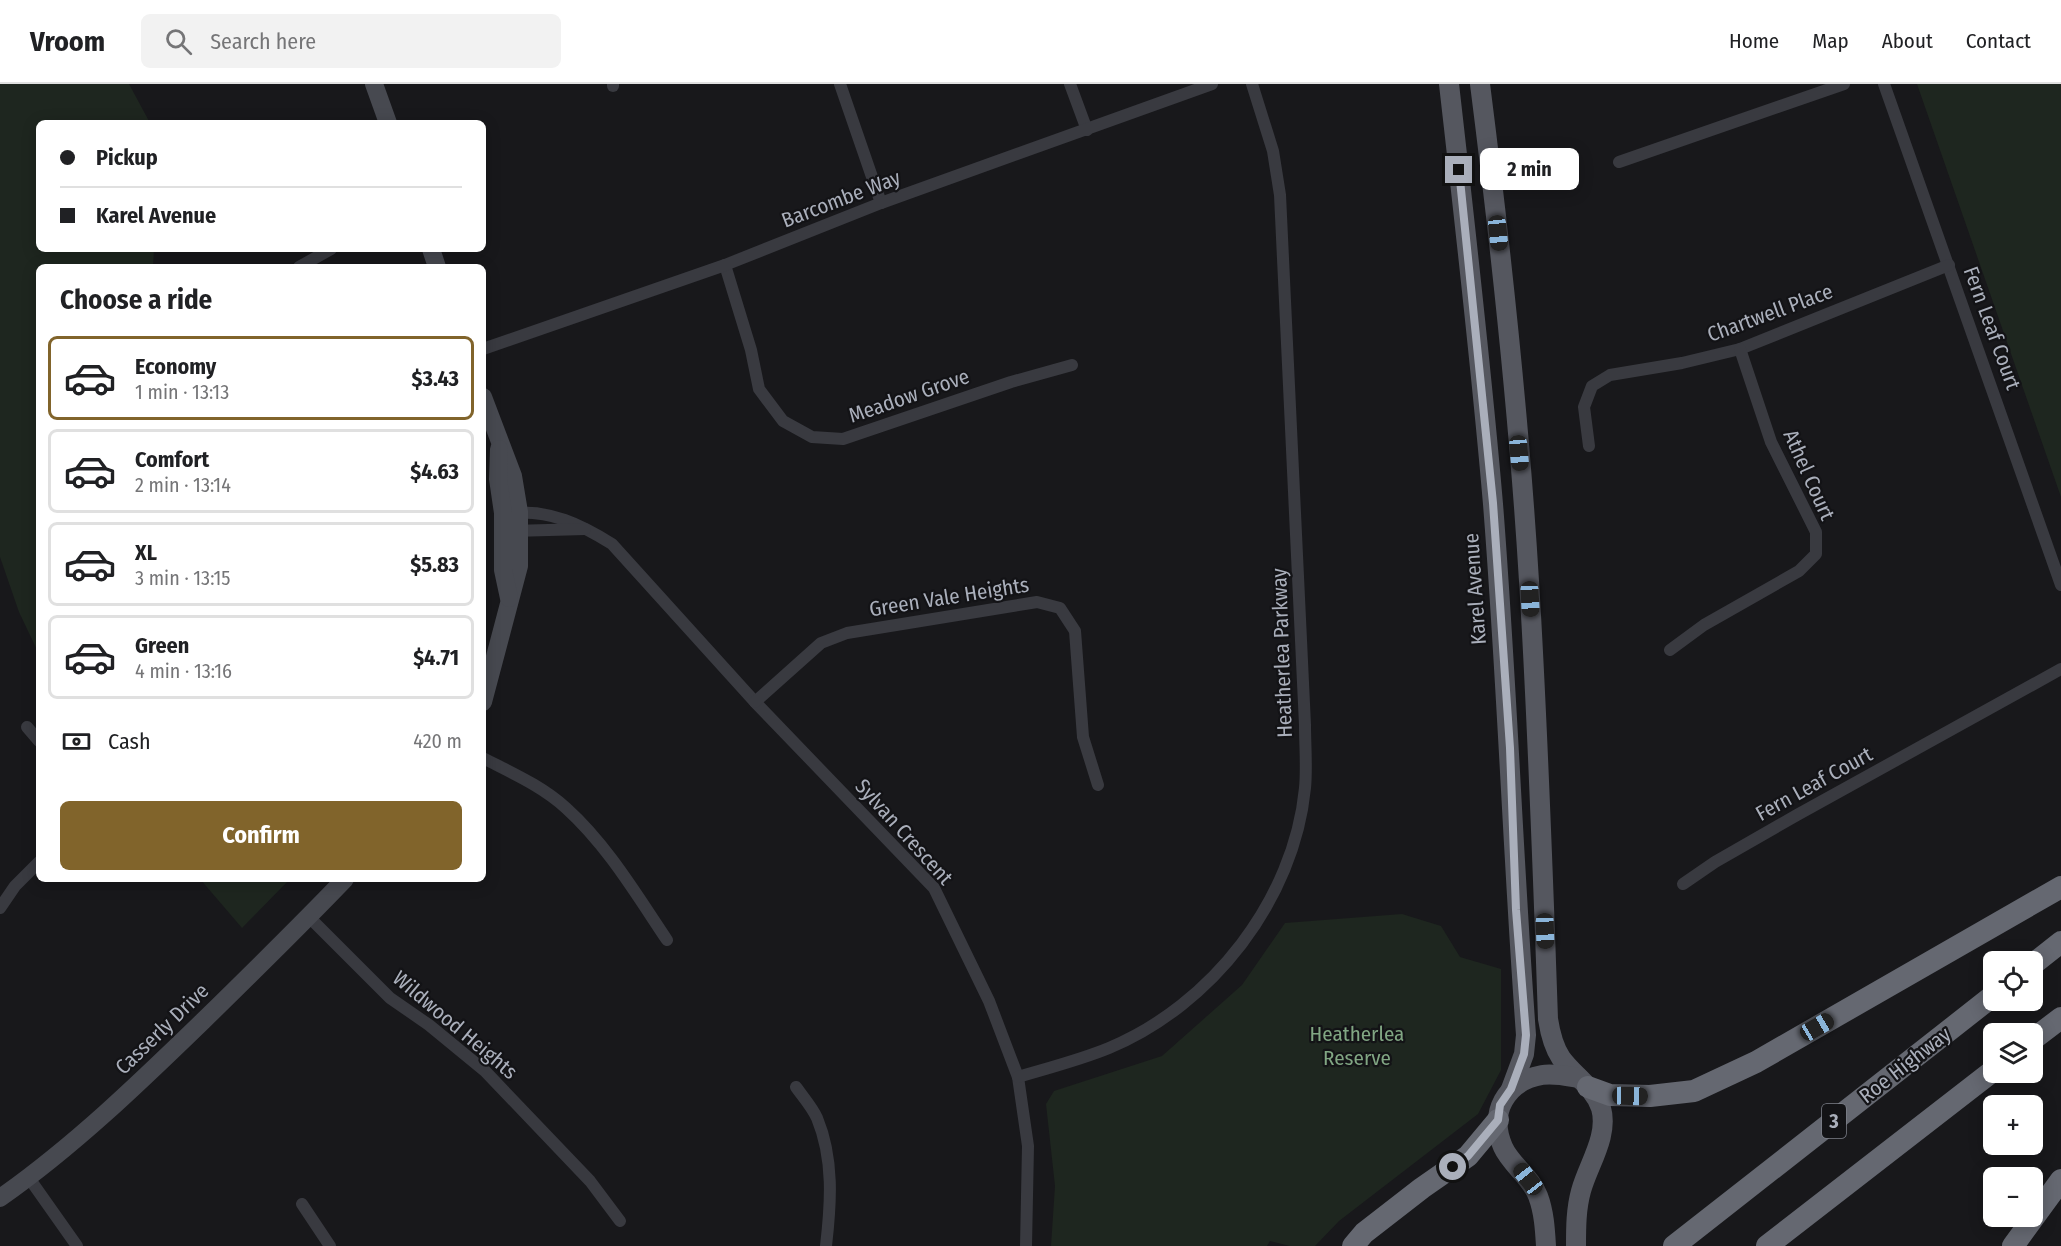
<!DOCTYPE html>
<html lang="en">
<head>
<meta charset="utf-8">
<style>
  :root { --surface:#fff; --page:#f2f2f2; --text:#202124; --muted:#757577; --line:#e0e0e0; --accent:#81642b }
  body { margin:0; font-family:"Fira Sans Condensed",sans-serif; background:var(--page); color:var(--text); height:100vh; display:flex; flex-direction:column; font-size:22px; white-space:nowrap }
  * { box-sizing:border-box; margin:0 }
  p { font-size:20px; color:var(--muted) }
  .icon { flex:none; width:33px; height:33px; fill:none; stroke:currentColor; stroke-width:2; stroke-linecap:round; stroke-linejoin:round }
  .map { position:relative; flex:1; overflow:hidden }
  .side { position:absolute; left:36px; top:180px; width:450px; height:618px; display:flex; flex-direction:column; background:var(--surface); border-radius:9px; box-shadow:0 3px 15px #0003 }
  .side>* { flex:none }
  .banner { position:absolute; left:36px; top:36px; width:450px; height:132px; border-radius:9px; box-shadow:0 3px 15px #0003; display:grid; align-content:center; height:132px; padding:0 24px; background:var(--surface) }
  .fabs { position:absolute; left:1983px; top:867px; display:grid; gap:12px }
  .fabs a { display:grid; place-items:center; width:60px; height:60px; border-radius:9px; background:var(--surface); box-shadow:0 3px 15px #0003; font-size:30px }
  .end { position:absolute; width:27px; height:27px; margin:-14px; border:8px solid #aaafbb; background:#111; box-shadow:0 0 0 3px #111 }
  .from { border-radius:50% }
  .bubble { position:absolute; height:42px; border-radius:9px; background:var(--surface); box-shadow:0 3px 15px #0003; font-size:20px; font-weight:700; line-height:42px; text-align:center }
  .car { position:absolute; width:18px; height:36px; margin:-18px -9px; border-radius:8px; box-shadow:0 0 4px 2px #0007; background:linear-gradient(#222 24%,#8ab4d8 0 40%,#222 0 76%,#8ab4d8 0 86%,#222 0) }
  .banner b { display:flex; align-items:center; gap:21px; height:57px; font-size:22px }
  .banner b+b { border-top:2px solid var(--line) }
  .banner i { width:15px; height:15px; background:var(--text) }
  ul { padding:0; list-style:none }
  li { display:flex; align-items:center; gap:18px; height:84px; margin:0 12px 9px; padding:0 12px; border:3px solid var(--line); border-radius:9px }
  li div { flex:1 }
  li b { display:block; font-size:22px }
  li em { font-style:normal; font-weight:700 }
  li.current { border-color:var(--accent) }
  li>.icon { width:54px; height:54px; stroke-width:1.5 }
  h2 { padding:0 24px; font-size:27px; line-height:72px }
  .pay { display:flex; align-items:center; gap:15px; height:66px; padding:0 24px; font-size:22px }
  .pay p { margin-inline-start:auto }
  .button { display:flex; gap:12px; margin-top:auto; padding:12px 24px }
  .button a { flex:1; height:69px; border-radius:9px; background:var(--accent); color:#fff; font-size:24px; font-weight:700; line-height:69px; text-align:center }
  header { display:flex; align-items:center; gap:36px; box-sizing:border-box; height:84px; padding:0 30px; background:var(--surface); border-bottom:2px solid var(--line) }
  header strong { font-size:28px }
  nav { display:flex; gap:33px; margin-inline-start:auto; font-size:21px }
  .search { width:420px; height:54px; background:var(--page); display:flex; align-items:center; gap:15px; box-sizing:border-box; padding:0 21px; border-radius:9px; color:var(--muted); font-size:22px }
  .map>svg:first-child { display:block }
  .green { fill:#1e261f }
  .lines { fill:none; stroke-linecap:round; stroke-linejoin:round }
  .street { stroke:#393a40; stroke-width:12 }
  .secondary { stroke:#474950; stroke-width:18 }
  .primary { stroke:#55575f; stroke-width:20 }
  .highway { stroke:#656871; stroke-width:22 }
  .route { stroke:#aaafbb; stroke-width:8 }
  .labels { text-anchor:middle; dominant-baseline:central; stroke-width:4.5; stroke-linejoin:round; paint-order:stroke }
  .shield { fill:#131316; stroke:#7d808a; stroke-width:1.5 }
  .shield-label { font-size:20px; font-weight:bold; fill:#aaafbb }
  .street-label { font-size:21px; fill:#aaafbb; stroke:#131316 }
  .park-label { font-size:21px; fill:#81a683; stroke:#131316 }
</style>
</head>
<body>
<header>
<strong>Vroom</strong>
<div class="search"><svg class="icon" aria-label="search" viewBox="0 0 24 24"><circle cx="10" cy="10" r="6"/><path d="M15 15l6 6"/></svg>Search here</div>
<nav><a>Home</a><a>Map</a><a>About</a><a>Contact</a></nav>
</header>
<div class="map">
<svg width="2061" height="1162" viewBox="0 0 2061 1162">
  <rect width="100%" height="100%" fill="#18181b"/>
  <g class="green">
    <path d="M0,0H129L150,39H39V165H154L153,183H39V570L19,528L0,473Z"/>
    <path d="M1917,0H2061V413Z"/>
    <path d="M200,795H290L242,844Z"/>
    <path d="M1402,830L1441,842L1460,873L1501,885V986L1478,1030L1339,1137L1315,1162H1290L1270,1157L1267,1162H1051L1055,1102L1046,1020L1054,1007L1162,972L1242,901L1285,839Z"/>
  </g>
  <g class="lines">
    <g class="street">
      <path d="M613,0V2"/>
      <path d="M840,0L881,119"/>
      <path d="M1070,0L1087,46"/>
      <path d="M1884,0L2061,501"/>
      <path d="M1619,78L1844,0"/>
      <path d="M725,181L751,266L759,305L783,337L812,353L843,355L1011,298L1072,281"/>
      <path d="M299,183L331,165"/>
      <path d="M483,265L725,181L881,119L1212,0"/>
      <path d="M1589,362L1584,323L1592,302L1610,291L1682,279L1740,265L1949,181"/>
      <path d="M512,429C551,426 580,440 612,460L755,618L934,804L989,917L1018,993L1028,1062L1026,1162"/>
      <path d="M512,447L585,445"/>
      <path d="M1670,566L1704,541L1799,487L1816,470V448L1771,358L1740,265"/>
      <path d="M755,618L821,559L847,549L1037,518L1060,524L1075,547L1083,653L1098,701"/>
      <path d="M27,643L39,657"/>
      <path d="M483,674C512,689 542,702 566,724C607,761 636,810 667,856"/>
      <path d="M1683,800L1715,778L1797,731L2061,585"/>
      <path d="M0,824L15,802L39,778"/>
      <path d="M309,833L390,914L429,941L485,987L590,1097L620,1137"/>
      <path d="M1018,993C1048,984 1080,976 1109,964C1212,921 1294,816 1305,704C1307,684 1305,662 1305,641L1280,111L1273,67L1252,0"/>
      <path d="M796,1003C803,1013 812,1023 817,1034C834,1075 831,1119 826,1162"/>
      <path d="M29,1094L77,1162"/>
      <path d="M302,1120L330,1162"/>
    </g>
    <g class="secondary">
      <path d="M374,0L388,39"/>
      <path d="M431,165L437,183"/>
      <path d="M483,313L513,392L519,428V482L483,618"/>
      <path d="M499,365L498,395L503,429V486L509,514"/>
      <path d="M0,1114C74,1062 138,1000 203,937C251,890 299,843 345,795"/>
    </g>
    <g class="primary">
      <path d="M1449,0C1465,140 1481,280 1493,420C1507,597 1513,774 1526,951L1524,970L1511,1005"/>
      <path d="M1480,0C1501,165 1519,331 1529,497C1538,643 1543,789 1548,935C1550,948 1553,962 1561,974C1573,991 1594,1003 1601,1024C1609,1052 1588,1081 1581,1107C1576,1125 1576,1144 1576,1162"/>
      <path d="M1546,1162C1545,1145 1544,1128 1538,1112C1531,1093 1511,1081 1503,1063C1488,1029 1506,997 1542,991C1554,989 1567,992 1579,994"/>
    </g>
    <g class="highway">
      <path d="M2032,881L2061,858"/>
      <path d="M2032,956L2061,934"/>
      <path d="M1588,1003L1610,1011L1650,1012L1694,1007L1756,978L2061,803"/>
      <path d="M1353,1162L1364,1149L1422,1104L1468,1072L1498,1036"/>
      <path d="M1674,1162L1994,911"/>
      <path d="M1767,1162L1994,986"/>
      <path d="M2013,1162L2061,1096"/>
    </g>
  </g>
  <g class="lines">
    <path class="route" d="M1453,1083L1468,1072L1498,1036L1500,1021L1511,1005L1524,970L1526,951L1516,826L1510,664L1493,419L1459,86"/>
  </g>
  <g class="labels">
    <rect class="shield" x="1822" y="1020" width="24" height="34" rx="4.5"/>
    <g class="shield-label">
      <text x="1834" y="1037">3</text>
    </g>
    <g class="street-label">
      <text transform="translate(841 115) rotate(-21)">Barcombe Way</text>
      <text transform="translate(1770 229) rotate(-20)">Chartwell Place</text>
      <text transform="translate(1992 244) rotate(70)">Fern Leaf Court</text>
      <text transform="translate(909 312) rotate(-19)">Meadow Grove</text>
      <text transform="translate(1809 391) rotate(66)">Athel Court</text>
      <text transform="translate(1475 505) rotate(-94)">Karel Avenue</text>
      <text transform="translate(949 513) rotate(-9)">Green Vale Heights</text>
      <text transform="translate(1282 569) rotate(-92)">Heatherlea Parkway</text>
      <text transform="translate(1814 700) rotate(-29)">Fern Leaf Court</text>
      <text transform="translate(904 748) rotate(48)">Sylvan Crescent</text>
      <text transform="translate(455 941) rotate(40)">Wildwood Heights</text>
      <text transform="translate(162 945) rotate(-44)">Casserly Drive</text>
      <text transform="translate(1905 981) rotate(-38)">Roe Highway</text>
    </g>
    <g class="park-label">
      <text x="1357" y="950">Heatherlea<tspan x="1357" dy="24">Reserve</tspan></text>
    </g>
  </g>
</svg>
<div class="fabs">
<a><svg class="icon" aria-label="locate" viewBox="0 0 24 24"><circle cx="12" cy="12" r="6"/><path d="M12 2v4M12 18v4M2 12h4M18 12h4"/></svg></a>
<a><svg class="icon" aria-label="layers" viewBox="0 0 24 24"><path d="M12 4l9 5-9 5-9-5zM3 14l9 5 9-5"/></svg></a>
<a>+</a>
<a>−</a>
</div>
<i class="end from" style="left:1453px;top:1083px"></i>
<i class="end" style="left:1459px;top:86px"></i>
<div class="bubble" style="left:1480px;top:64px;width:99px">2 min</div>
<i class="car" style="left:1498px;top:149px;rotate:174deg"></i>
<i class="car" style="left:1519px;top:369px;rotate:175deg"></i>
<i class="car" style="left:1530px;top:515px;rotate:177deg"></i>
<i class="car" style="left:1545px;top:847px;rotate:178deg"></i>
<i class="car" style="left:1817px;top:943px;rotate:60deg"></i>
<i class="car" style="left:1630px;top:1012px;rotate:91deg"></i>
<i class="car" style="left:1528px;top:1095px;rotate:322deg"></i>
<div class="banner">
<b><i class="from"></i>Pickup</b>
<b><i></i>Karel Avenue</b>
</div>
<section class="side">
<h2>Choose a ride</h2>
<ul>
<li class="current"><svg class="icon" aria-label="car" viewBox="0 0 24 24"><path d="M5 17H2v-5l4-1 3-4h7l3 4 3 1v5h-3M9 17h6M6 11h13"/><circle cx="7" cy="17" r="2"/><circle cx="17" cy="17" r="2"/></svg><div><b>Economy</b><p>1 min · 13:13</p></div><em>$3.43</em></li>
<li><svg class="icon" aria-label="car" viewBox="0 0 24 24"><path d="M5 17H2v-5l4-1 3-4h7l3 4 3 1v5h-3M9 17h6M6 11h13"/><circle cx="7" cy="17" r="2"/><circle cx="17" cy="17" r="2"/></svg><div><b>Comfort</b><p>2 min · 13:14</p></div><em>$4.63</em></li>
<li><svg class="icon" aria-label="car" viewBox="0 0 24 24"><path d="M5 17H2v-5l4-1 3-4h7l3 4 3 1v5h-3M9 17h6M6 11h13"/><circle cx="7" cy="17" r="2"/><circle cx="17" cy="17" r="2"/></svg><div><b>XL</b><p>3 min · 13:15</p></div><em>$5.83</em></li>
<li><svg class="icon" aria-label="car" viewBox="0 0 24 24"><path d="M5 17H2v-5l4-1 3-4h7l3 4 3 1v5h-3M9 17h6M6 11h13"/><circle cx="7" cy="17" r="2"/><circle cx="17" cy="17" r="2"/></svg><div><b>Green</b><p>4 min · 13:16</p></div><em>$4.71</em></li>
</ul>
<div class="pay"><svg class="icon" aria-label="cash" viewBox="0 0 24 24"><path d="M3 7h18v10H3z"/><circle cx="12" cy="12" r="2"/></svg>Cash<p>420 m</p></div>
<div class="button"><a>Confirm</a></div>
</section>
</div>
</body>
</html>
